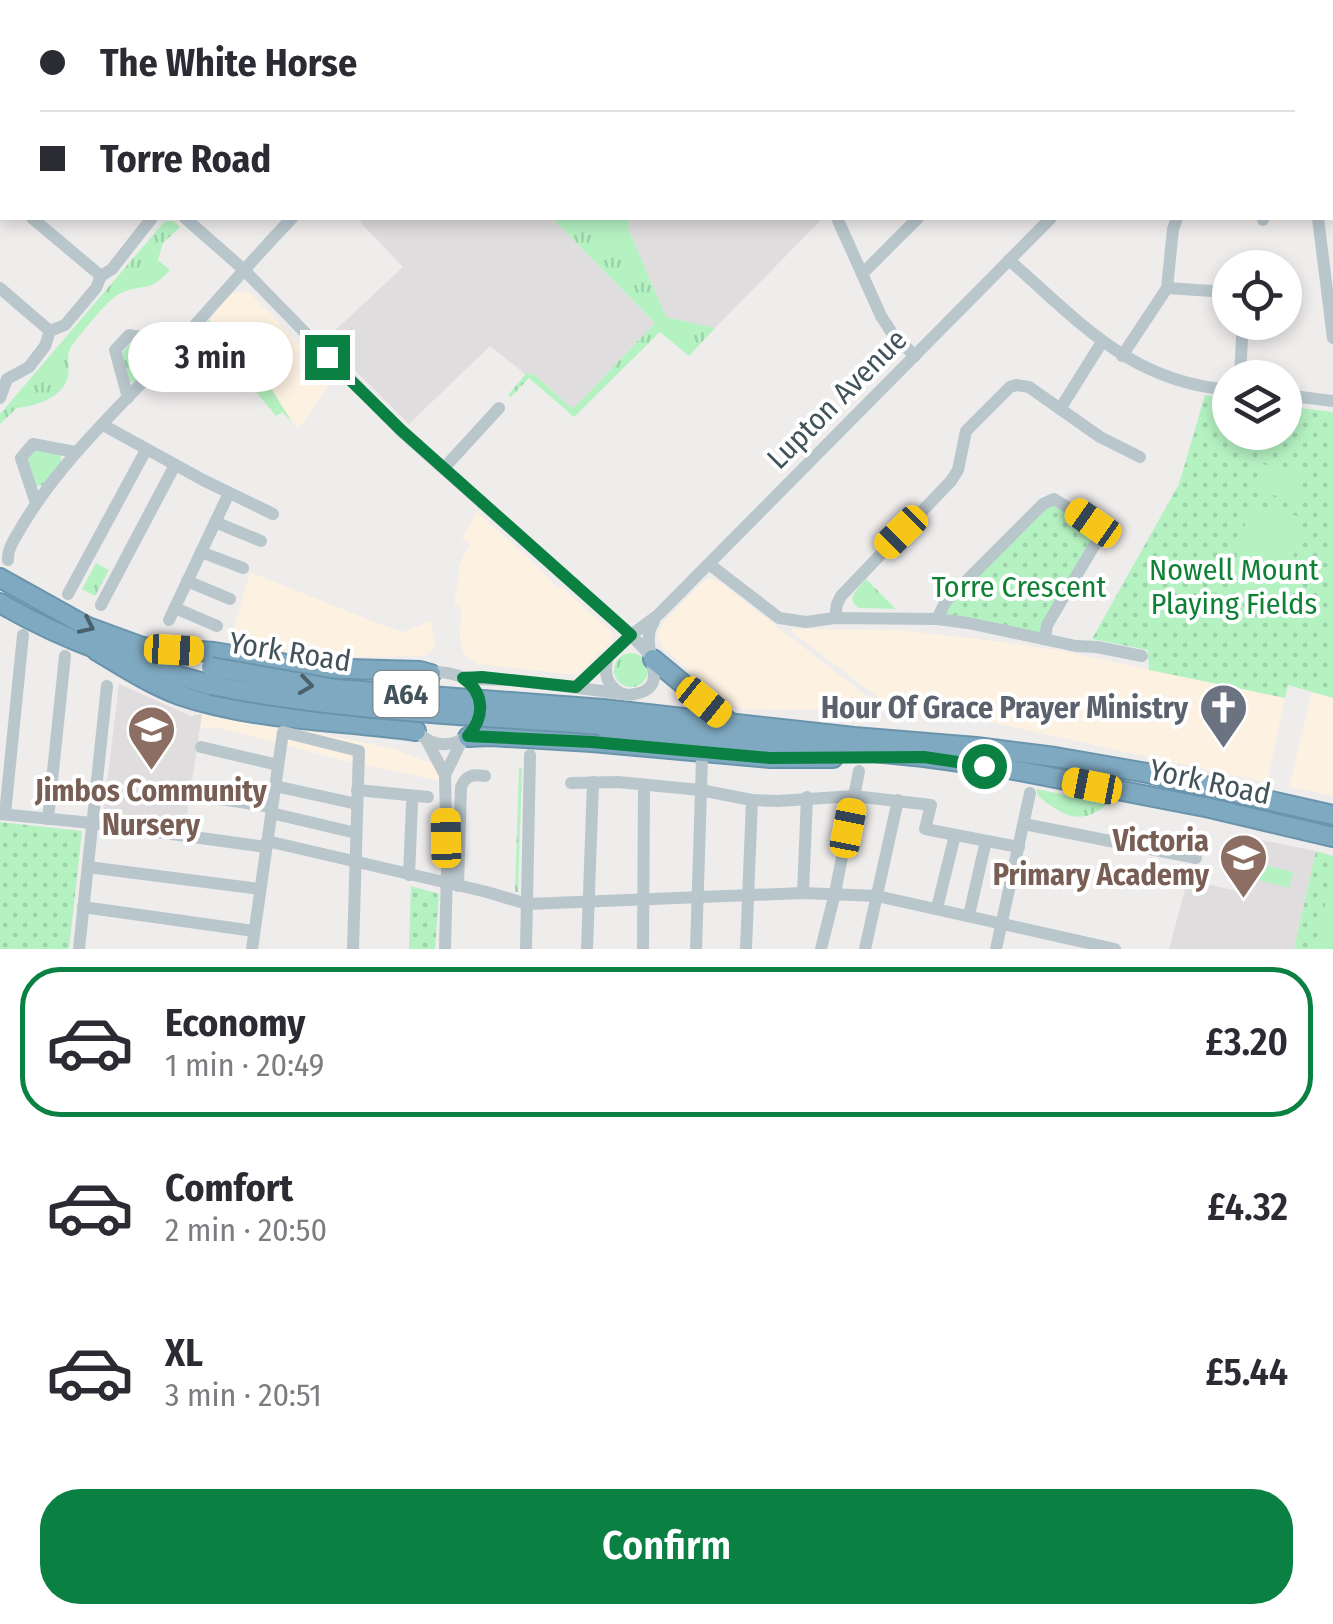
<!DOCTYPE html>
<html lang="en">
<head>
<meta charset="utf-8">
<style>
  :root { --surface:#fff; --page:#f7f7f7; --text:#2b2b33; --muted:#7c7c81; --line:#e1e1e2; --accent:#0b8043 }
  body { margin:0; font-family:"Fira Sans Condensed",sans-serif; background:var(--page); color:var(--text); height:100vh; display:flex; flex-direction:column; font-size:38px; white-space:nowrap }
  * { box-sizing:border-box; margin:0 }
  p { font-size:32px; color:var(--muted) }
  .icon { flex:none; width:55px; height:55px; fill:none; stroke:currentColor; stroke-width:2; stroke-linecap:round; stroke-linejoin:round }
  .map { position:relative; height:949px; overflow:hidden }
  .sheet { display:flex; flex-direction:column; background:var(--surface); flex:1 }
  .sheet>* { flex:none }
  .banner { position:absolute; left:0px; top:0px; width:1335px; height:220px; box-shadow:0 5px 15px #0003; display:grid; align-content:center; height:220px; padding:0 40px; background:var(--surface) }
  .tools { position:absolute; left:1212px; top:250px; display:grid; gap:20px }
  .tools a { display:grid; place-items:center; width:90px; height:90px; border-radius:50%; background:var(--surface); box-shadow:0 5px 15px #0003; font-size:50px }
  .end { position:absolute; width:45px; height:45px; margin:-22px; border:12px solid #0b8043; background:#fff; box-shadow:0 0 0 5px #fff }
  .from { border-radius:50% }
  .bubble { position:absolute; height:70px; border-radius:35px; background:var(--surface); box-shadow:0 5px 15px #0003; font-size:32px; font-weight:600; line-height:70px; text-align:center }
  .car { position:absolute; width:30px; height:60px; margin:-30px -15px; border-radius:12px; box-shadow:0 0 8px 2px #0007; background:linear-gradient(#f5c518 24%,#345 0 40%,#f5c518 0 76%,#345 0 86%,#f5c518 0) }
  .banner b { display:flex; align-items:center; gap:35px; height:95px; font-size:38px }
  .banner b+b { border-top:2px solid var(--line) }
  .banner i { width:25px; height:25px; background:var(--text) }
  ul { padding:18px 0 0; list-style:none }
  li { display:flex; align-items:center; gap:30px; height:150px; margin:0 20px 15px; padding:0 20px; border:5px solid transparent; border-radius:40px }
  li div { flex:1 }
  li b { display:block; font-size:38px }
  li em { font-style:normal; font-weight:600 }
  li.on { border-color:var(--accent) }
  li>.icon { width:90px; height:90px; stroke-width:1.5 }
  .button { display:flex; gap:20px; margin-top:auto; padding:20px 40px }
  .button a { flex:1; height:115px; border-radius:40px; background:var(--accent); color:#fff; font-size:40px; font-weight:600; line-height:115px; text-align:center }
  .map>svg:first-child { display:block }
  .commercial { fill:#fdf1e2 }
  .education { fill:#e0ddde }
  .grass { fill:url(#grass-tufts) }
  .park { fill:url(#park-dots) }
  .pitch { fill:#b5f2c2 }
  .lines { fill:none; stroke-linecap:round; stroke-linejoin:round }
  .highway-casing { stroke:#6a94ac; stroke-width:22 }
  .minor { stroke:#b9c7cd; stroke-width:12 }
  .highway { stroke:#7fa9c0; stroke-width:18 }
  .highway-bridge-casing { stroke:#6a94ac; stroke-width:22; stroke-linecap:butt }
  .highway-bridge { stroke:#7fa9c0; stroke-width:18 }
  .oneway { stroke:#4c606a }
  .route { stroke:#0b8043; stroke-width:12 }
  .labels { text-anchor:middle; dominant-baseline:central; stroke-width:8; stroke-linejoin:round; paint-order:stroke }
  .shield { fill:#fff; stroke:#7b878c; stroke-width:2.5 }
  .shield-label { font-size:28px; font-weight:bold; fill:#43535b }
  .street-label { font-size:30px; fill:#43535b; stroke:#fff }
  .park-label { font-size:30px; fill:#0f8135; stroke:#fff }
  .worship-label { font-size:30px; font-weight:bold; fill:#5b616d; stroke:#fff; text-anchor:end }
  .education-label { font-size:30px; font-weight:bold; fill:#785e54; stroke:#fff }
</style>
</head>
<body>
<div class="map">
<svg width="1333" height="949" viewBox="0 0 1333 949">
  <defs>
    <pattern id="grass-tufts" width="24" height="20" patternUnits="userSpaceOnUse" patternTransform="scale(2.5)"><rect width="24" height="20" fill="#b5f2c2"/><path d="M3 7l-1-3M5 7V3M7 7l1-3M15 17l-1-3M17 17v-4M19 17l1-3" fill="none" stroke="#9dd1a9"/></pattern>
    <pattern id="park-dots" width="8" height="8" patternUnits="userSpaceOnUse" patternTransform="scale(2.5)"><rect width="8" height="8" fill="#b5f2c2"/><path d="M2 2h.1M6 6h.1" fill="none" stroke="#9dd1a9" stroke-width="1.8" stroke-linecap="round"/></pattern>
  </defs>
  <rect width="100%" height="100%" fill="#efecec"/>
  <g class="commercial">
    <path d="M248,291L333,379L299,428L292,422L265,379L209,320L231,293Z"/>
    <path d="M477,512L535,564L558,589L561,587L613,633L612,641L577,675L476,664L466,656L462,649L460,635L461,609L455,604V595L459,579V565L470,544L462,539Z"/>
    <path d="M250,572L374,622L403,632L431,621L435,647L425,656L308,658L229,645Z"/>
    <path d="M712,579L718,581L886,711L745,709L730,706L663,648L658,638V632L664,622L705,580Z"/>
    <path d="M792,629L900,630L1003,642L1057,650L1285,698L1267,783L990,722L895,710L792,632Z"/>
    <path d="M1312,691L1333,698V796L1289,787Z"/>
    <path d="M207,710L394,749L435,765L441,781L341,760L216,727L200,729L202,714Z"/>
  </g>
  <g class="education">
    <path d="M174,0H381L383,2H170Z"/>
    <path d="M360,218H552L655,323L575,407L571,408L535,375L524,373L490,346L409,424L327,343L328,337L403,267L361,223Z"/>
    <path d="M630,218H823L715,328L666,317L628,228Z"/>
    <path d="M119,684L191,716L202,714L185,827L103,816Z"/>
    <path d="M1256,839L1316,851L1294,949H1169L1188,879L1244,893Z"/>
  </g>
  <g class="grass">
    <path d="M548,0H735L736,2H543Z"/>
    <path d="M552,218H630L628,228L666,317L715,328L689,356L660,332L574,417L529,378L511,397L508,395L525,375L524,373L535,375L570,407H575L655,323Z"/>
    <path d="M165,221H174L180,227L163,243L158,260L170,270C147,295 145,282 121,293C109,298 86,328 77,339C62,356 71,359 68,376C63,398 36,406 17,408L0,424V414Z"/>
    <path d="M209,320L265,379L292,422L282,412L276,416L256,392L260,385L203,327Z"/>
    <path d="M132,341L160,346L163,353L137,381L129,382L122,353Z"/>
    <path d="M35,450L60,454L62,461L43,486L35,485L27,461Z"/>
    <path d="M96,563L109,570L95,596L82,589Z"/>
    <path d="M866,579L896,609L859,608C844,599 859,588 866,579Z"/>
    <circle cx="631" cy="670" r="17"/>
    <path d="M519,768H522L518,892H515Z"/>
    <path d="M1037,789L1107,804C1080,828 1060,814 1037,795Z"/>
  </g>
  <g class="park">
    <path d="M1205,395L1230,399V432H1285V406L1333,412V698L1288,685L1285,698L1149,670L1148,650L1092,639L1179,484Z"/>
    <path d="M1046,501L1099,533L1045,638L939,613Z"/>
    <path d="M0,822L82,831L69,949H0Z"/>
    <path d="M1316,851L1333,856V949H1294Z"/>
    <path d="M411,886L439,894L435,949H409Z"/>
  </g>
  <g class="pitch">
    <path d="M1262,464L1305,473L1300,500L1257,492Z"/>
    <path d="M1249,505L1302,517L1284,600L1231,588Z"/>
    <path d="M1256,863L1293,872L1289,888L1252,878Z"/>
    <path d="M1332,873L1333,949H1316Z"/>
  </g>
  <g class="lines">
    <defs>
      <g id="highway">
        <path d="M0,578L88,627L148,649"/>
        <path d="M0,603C66,642 137,665 211,685"/>
        <path d="M138,647L214,652L312,668L420,671L431,674"/>
        <path d="M97,651C124,667 150,684 179,695C256,721 337,720 416,731"/>
        <path d="M653,659L729,722"/>
        <path d="M603,709L854,737L976,747L1055,757L1147,773L1333,815"/>
        <path d="M600,725L924,757L1004,768L1210,808L1333,837"/>
        <path d="M468,737L490,736L592,742L770,758H833"/>
      </g>
    </defs>
    <use href="#highway" class="highway-casing"/>
    <g class="minor">
      <path d="M745,0L746,2"/>
      <path d="M881,0L883,2"/>
      <path d="M988,0L989,2"/>
      <path d="M1098,0L1101,2"/>
      <path d="M156,2L160,0"/>
      <path d="M1284,2L1287,0"/>
      <path d="M0,27L2,30"/>
      <path d="M1332,70H1333"/>
      <path d="M1332,113H1333"/>
      <path d="M1332,156H1333"/>
      <path d="M0,157L2,155"/>
      <path d="M1332,198H1333"/>
      <path d="M32,218L101,276"/>
      <path d="M185,218L243,269L401,431L631,635L651,656"/>
      <path d="M837,218L881,316L892,333L915,356"/>
      <path d="M1263,218V220"/>
      <path d="M1318,218L1333,338"/>
      <path d="M1009,260C1080,322 1130,382 1230,390"/>
      <path d="M862,274L918,218"/>
      <path d="M0,288L50,331"/>
      <path d="M1167,288L1212,291"/>
      <path d="M1122,356L1167,288L1173,229L1177,218"/>
      <path d="M1240,378L1242,337"/>
      <path d="M1285,395L1333,401"/>
      <path d="M0,398L7,379L29,367L45,346L50,331L65,325L96,288L101,276L112,269L152,218"/>
      <path d="M128,398L115,350L129,335L179,344"/>
      <path d="M1060,409L1102,342"/>
      <path d="M103,425L203,480L273,514"/>
      <path d="M444,468L499,408"/>
      <path d="M36,503L21,458L33,444L75,452"/>
      <path d="M215,522L261,541"/>
      <path d="M201,552L243,568"/>
      <path d="M8,560C7,548 16,537 22,526C63,457 125,403 178,344C216,302 253,259 292,218"/>
      <path d="M709,564L779,618L806,622L835,618L937,619L968,623L1076,646L1097,647L1142,656"/>
      <path d="M187,581L230,599"/>
      <path d="M68,594L146,450"/>
      <path d="M101,605L175,465"/>
      <path d="M175,608L217,626"/>
      <path d="M835,618L837,604L841,596L951,481L958,470L966,431L1010,387L1016,385L1029,387L1100,437L1140,457"/>
      <path d="M937,619L946,601L1043,504L1054,499L1093,523L1099,533L1097,541L1047,625L1045,638"/>
      <path d="M169,620L229,493"/>
      <path d="M607,659C604,675 607,686 622,694"/>
      <path d="M576,687L631,635L658,615L1051,218"/>
      <path d="M410,697C415,688 421,678 431,674C442,670 452,674 462,677C477,680 495,679 510,680C550,684 589,689 629,695C672,690 646,660 649,636C649,629 651,627 654,621"/>
      <path d="M413,726C449,775 511,714 463,677"/>
      <path d="M427,741L445,775L447,870L445,949"/>
      <path d="M201,747L278,765"/>
      <path d="M445,775L462,740"/>
      <path d="M571,783L618,782L700,790L752,800L778,801L854,796L931,805L925,829L1019,847"/>
      <path d="M275,786L357,804"/>
      <path d="M357,790L428,797"/>
      <path d="M194,795L272,807"/>
      <path d="M271,813L356,833"/>
      <path d="M0,814L92,823L266,847"/>
      <path d="M5,814L23,635"/>
      <path d="M48,819L65,656"/>
      <path d="M1024,824L1196,858"/>
      <path d="M267,841L487,892L527,904L803,893L877,896L1115,949"/>
      <path d="M88,867L260,889"/>
      <path d="M409,875L412,804"/>
      <path d="M458,886L461,787C466,775 473,774 485,776"/>
      <path d="M803,893L807,797"/>
      <path d="M83,907L254,931"/>
      <path d="M937,908L955,835"/>
      <path d="M969,915L986,841"/>
      <path d="M79,949L107,686"/>
      <path d="M252,949L283,732L359,751L353,949"/>
      <path d="M526,949L530,755"/>
      <path d="M587,949L593,782"/>
      <path d="M643,949L644,785"/>
      <path d="M696,949L702,759L698,752"/>
      <path d="M746,949L752,800"/>
      <path d="M821,949L835,893L859,771"/>
      <path d="M865,949L898,800"/>
      <path d="M996,949L1030,793"/>
    </g>
    <use href="#highway" class="highway"/>
    <defs>
      <g id="highway-bridge">
        <path d="M211,667L336,689L603,709"/>
        <path d="M211,685C339,711 470,715 600,725"/>
      </g>
    </defs>
    <use href="#highway-bridge" class="highway-bridge-casing"/>
    <use href="#highway-bridge" class="highway-bridge"/>
  </g>
  <defs><path id="oneway-chevron" d="M-2-3.5L2.5 0L-2 3.5" fill="none" stroke-width="1.6" stroke-linecap="round" stroke-linejoin="round" transform="scale(2.5)"/></defs>
  <g class="oneway">
    <use href="#oneway-chevron" transform="translate(87 626) rotate(25)"/>
    <use href="#oneway-chevron" transform="translate(306 685) rotate(8)"/>
  </g>
  <g class="lines">
    <path class="route" d="M327,357L401,430L631,635L576,687L482,677L463,678C485,693 485,717 468,736L592,742L770,758L924,757L984,766"/>
  </g>
  <defs>
    <symbol id="church-pin" viewBox="-11 -11 22 30"><path d="M0 17L-7.5 6A9.5 9.5 0 1 1 7.5 6Z" fill="#6b7280" stroke="#fff"/><path d="M-1.2-6h2.4v3.5h3.3v2.4h-3.3V6h-2.4V-.1h-3.3v-2.4h3.3Z" fill="#fff"/></symbol>
    <symbol id="school-pin" viewBox="-11 -11 22 30"><path d="M0 17L-7.5 6A9.5 9.5 0 1 1 7.5 6Z" fill="#8d6e63" stroke="#fff"/><path d="M0-5L7-2L0 1L-7-2ZM-4 1L0 2.5L4 1V4Q0 6-4 4Z" fill="#fff"/></symbol>
  </defs>
  <g fill-rule="evenodd">
    <use href="#church-pin" x="1196" y="680" width="55" height="75"/>
    <use href="#school-pin" x="124" y="702" width="55" height="75"/>
    <use href="#school-pin" x="1216" y="830" width="55" height="75"/>
  </g>
  <g class="labels">
    <rect class="shield" x="373.5" y="671" width="65" height="46" rx="8"/>
    <g class="shield-label">
      <text x="406" y="694">A64</text>
    </g>
    <g class="street-label">
      <text transform="translate(837 399) rotate(-45)">Lupton Avenue</text>
      <text transform="translate(290 652) rotate(9)">York Road</text>
      <text transform="translate(1210 782) rotate(12)">York Road</text>
    </g>
    <g class="park-label">
      <text x="1234" y="570">Nowell Mount<tspan x="1234" dy="34">Playing Fields</tspan></text>
      <text x="1019" y="587">Torre Crescent</text>
    </g>
    <g class="worship-label">
      <text x="1188" y="708">Hour Of Grace Prayer Ministry</text>
    </g>
    <g class="education-label">
      <text x="151" y="791">Jimbos Community<tspan x="151" dy="34">Nursery</tspan></text>
      <text x="1209" y="841" text-anchor="end">Victoria<tspan x="1209" dy="34">Primary Academy</tspan></text>
    </g>
  </g>
</svg>
<div class="tools">
<a><svg class="icon" aria-label="locate" viewBox="0 0 24 24"><circle cx="12" cy="12" r="6"/><path d="M12 2v4M12 18v4M2 12h4M18 12h4"/></svg></a>
<a><svg class="icon" aria-label="layers" viewBox="0 0 24 24"><path d="M12 4l9 5-9 5-9-5zM3 14l9 5 9-5"/></svg></a>
</div>
<i class="end from" style="left:984px;top:766px"></i>
<i class="end" style="left:327px;top:357px"></i>
<div class="bubble" style="left:128px;top:322px;width:165px">3 min</div>
<i class="car" style="left:1093px;top:523px;rotate:305deg"></i>
<i class="car" style="left:901px;top:532px;rotate:225deg"></i>
<i class="car" style="left:174px;top:650px;rotate:93deg"></i>
<i class="car" style="left:704px;top:702px;rotate:129deg"></i>
<i class="car" style="left:1092px;top:786px;rotate:281deg"></i>
<i class="car" style="left:848px;top:828px;rotate:11deg"></i>
<i class="car" style="left:446px;top:838px;rotate:359deg"></i>
<div class="banner">
<b><i class="from"></i>The White Horse</b>
<b><i></i>Torre Road</b>
</div>
</div>
<section class="sheet">
<ul>
<li class="on"><svg class="icon" aria-label="car" viewBox="0 0 24 24"><path d="M5 17H2v-5l4-1 3-4h7l3 4 3 1v5h-3M9 17h6M6 11h13"/><circle cx="7" cy="17" r="2"/><circle cx="17" cy="17" r="2"/></svg><div><b>Economy</b><p>1 min · 20:49</p></div><em>£3.20</em></li>
<li><svg class="icon" aria-label="car" viewBox="0 0 24 24"><path d="M5 17H2v-5l4-1 3-4h7l3 4 3 1v5h-3M9 17h6M6 11h13"/><circle cx="7" cy="17" r="2"/><circle cx="17" cy="17" r="2"/></svg><div><b>Comfort</b><p>2 min · 20:50</p></div><em>£4.32</em></li>
<li><svg class="icon" aria-label="car" viewBox="0 0 24 24"><path d="M5 17H2v-5l4-1 3-4h7l3 4 3 1v5h-3M9 17h6M6 11h13"/><circle cx="7" cy="17" r="2"/><circle cx="17" cy="17" r="2"/></svg><div><b>XL</b><p>3 min · 20:51</p></div><em>£5.44</em></li>
</ul>
<div class="button"><a>Confirm</a></div>
</section>
</body>
</html>
